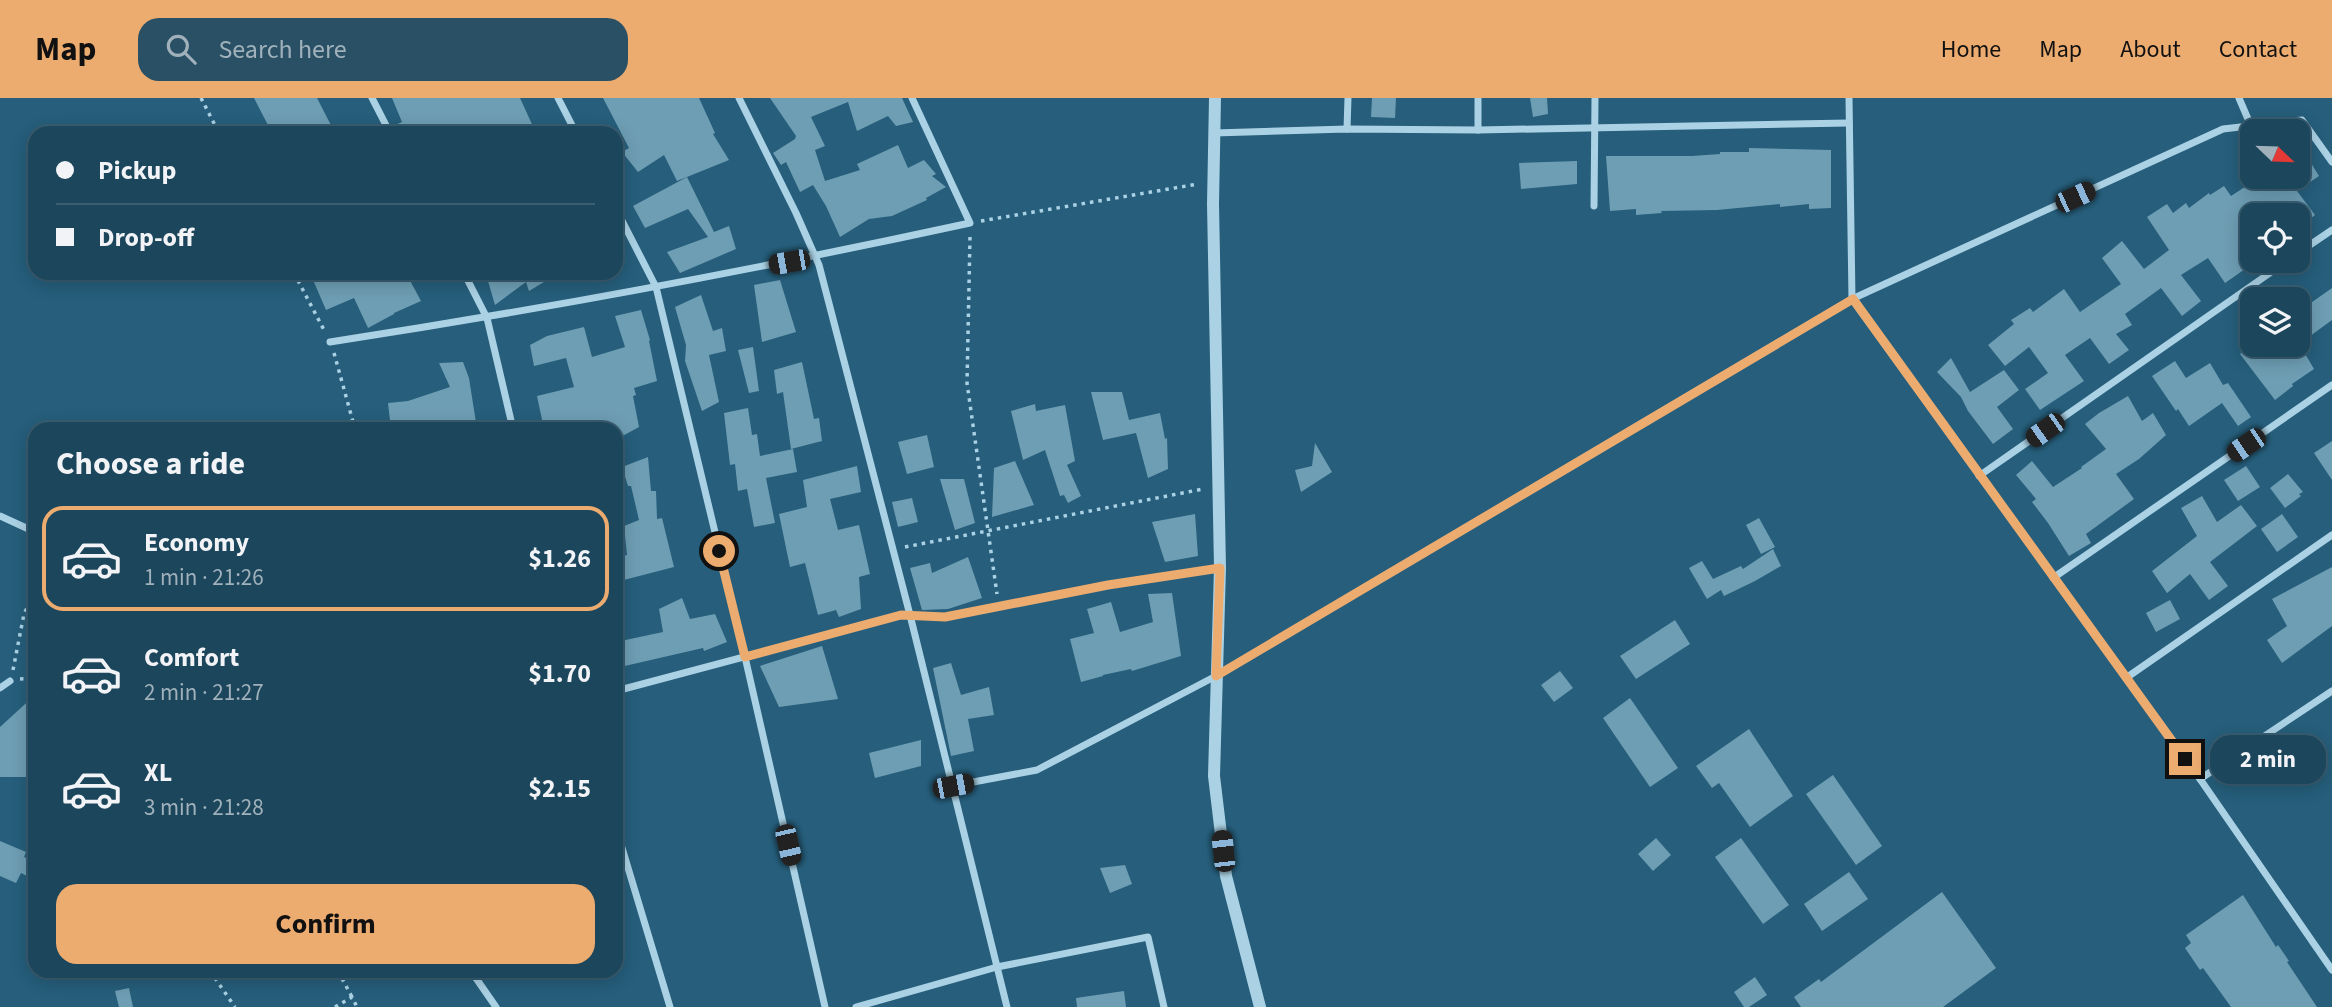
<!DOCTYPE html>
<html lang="en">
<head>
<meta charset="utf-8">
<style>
  :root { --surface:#1c465c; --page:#295065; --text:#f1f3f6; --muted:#a0b1bb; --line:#3a5e72; --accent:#ecab6f }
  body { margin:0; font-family:"Source Sans 3",sans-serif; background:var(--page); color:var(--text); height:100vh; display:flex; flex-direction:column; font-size:26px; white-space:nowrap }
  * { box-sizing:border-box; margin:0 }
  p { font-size:23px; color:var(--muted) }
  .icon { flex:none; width:38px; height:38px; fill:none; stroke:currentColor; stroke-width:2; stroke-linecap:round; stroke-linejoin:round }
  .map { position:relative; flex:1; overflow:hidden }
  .panel { position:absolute; left:28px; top:324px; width:595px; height:556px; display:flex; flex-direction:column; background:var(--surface); border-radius:21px; box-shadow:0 4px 18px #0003,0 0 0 2px var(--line) }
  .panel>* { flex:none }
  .hud { position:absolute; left:28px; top:28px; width:595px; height:154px; border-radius:21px; box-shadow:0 4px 18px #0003,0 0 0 2px var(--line); display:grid; align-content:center; height:154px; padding:0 28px; background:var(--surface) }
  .needle { width:46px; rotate:113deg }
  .tools { position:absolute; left:2240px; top:21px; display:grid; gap:14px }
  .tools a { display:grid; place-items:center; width:70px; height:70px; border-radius:14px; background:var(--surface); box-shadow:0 4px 18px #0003,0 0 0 2px var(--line); font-size:35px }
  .end { position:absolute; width:32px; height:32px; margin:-16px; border:9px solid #ecab6f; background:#111; box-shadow:0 0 0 4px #111 }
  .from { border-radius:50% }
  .bubble { position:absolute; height:49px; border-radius:21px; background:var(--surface); box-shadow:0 4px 18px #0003,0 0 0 2px var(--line); font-size:23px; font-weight:700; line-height:49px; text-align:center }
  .car { position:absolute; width:21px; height:42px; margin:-21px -10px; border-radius:9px; box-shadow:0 0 5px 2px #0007; background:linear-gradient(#222 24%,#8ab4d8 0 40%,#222 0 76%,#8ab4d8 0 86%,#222 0) }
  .hud b { display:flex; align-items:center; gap:24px; height:66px; font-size:26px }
  .hud b+b { border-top:2px solid var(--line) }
  .hud i { width:18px; height:18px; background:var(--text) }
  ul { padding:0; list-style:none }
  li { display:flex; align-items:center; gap:21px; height:105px; margin:0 14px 10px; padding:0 14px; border:4px solid transparent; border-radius:21px }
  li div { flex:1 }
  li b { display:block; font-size:26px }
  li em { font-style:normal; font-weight:700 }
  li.active { border-color:var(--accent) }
  li>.icon { width:63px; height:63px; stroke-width:1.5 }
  h2 { padding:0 28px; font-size:32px; line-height:84px }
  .primary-button { display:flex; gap:14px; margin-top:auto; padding:14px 28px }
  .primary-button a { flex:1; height:80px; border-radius:21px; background:var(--accent); color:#111; font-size:28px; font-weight:700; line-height:80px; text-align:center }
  header { display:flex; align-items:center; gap:42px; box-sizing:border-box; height:98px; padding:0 35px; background:var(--accent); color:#111 }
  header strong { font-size:33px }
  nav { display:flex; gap:38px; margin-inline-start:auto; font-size:24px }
  .search { width:490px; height:63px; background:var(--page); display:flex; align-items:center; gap:18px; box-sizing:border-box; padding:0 24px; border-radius:21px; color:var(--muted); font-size:26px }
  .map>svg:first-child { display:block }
  .building { fill:#6e9eb4 }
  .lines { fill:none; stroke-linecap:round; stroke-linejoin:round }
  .path { stroke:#aad1e4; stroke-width:3.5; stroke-dasharray:3.5 5; stroke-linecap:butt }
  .minor { stroke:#aad1e4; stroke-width:7 }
  .tertiary { stroke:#aad1e4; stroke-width:12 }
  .route { stroke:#ecab6f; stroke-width:9 }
</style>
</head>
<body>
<header>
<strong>Map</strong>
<div class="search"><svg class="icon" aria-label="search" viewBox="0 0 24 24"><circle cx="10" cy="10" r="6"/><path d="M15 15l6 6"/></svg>Search here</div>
<nav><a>Home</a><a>Map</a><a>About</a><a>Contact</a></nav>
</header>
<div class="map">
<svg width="2332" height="909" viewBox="0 0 2332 909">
  <rect width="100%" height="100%" fill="#265e7b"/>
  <g class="building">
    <path d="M254,0H317L335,35H272Z"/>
    <path d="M392,0H520L536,35H396L393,28L402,24Z"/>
    <path d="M603,0H699L715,35L713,36L729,62L677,83L664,57L638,74L622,54L629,50Z"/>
    <path d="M770,0H902L913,24L896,28L888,18L857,33L848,4L811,19L825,48L815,52L825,83L860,72L857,66L898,47L908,70L924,62L936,76L932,78L946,89L926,100L927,102L892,118L869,121L840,139L826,108L813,87L800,94L786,64L781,67L773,55L795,41L796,38Z"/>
    <path d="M1372,0H1396L1395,20L1371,19Z"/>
    <path d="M1530,0H1547L1548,16L1533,19Z"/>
    <path d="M2298,44L2319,78L2297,93L2315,117L2298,130V117H2252V162L2243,168L2245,171L2225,185L2208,160L2181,177L2201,203L2182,218L2161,190L2125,216L2132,227L2116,236L2129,252L2109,266L2090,240L2065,257L2084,283L2040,312L2025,291L2048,275L2029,249L2005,268L1988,247L2014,226L2011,222L2030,210L2033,214L2064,191L2080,214L2121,186L2102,160L2122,143L2144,171L2169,152L2147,119L2167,106L2173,115L2186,105L2189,110L2209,95L2210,97L2224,88L2231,98L2260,79H2298Z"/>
    <path d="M1749,50L1831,52V110L1809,111V106L1780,109V106L1717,112L1661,113L1662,115L1636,117V111L1610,113L1606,58H1692L1720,56V54H1749Z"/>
    <path d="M1577,63V86L1521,91L1519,65Z"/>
    <path d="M687,79L714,134L729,128L736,151L680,175L667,154L708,139L688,111L645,130L633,108Z"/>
    <path d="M310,175H406L421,203L394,215V216L368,230L354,200L326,212Z"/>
    <path d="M498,175H559L529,193L526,184L495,207L488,183Z"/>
    <path d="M780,182L796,234L762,244L754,187Z"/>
    <path d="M2332,190V222L2298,247V214Z"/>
    <path d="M701,197L713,233L722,230L726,253L709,257L719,304L702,313L685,263L686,247L675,209Z"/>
    <path d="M641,212L650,242L649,243L657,283L634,290L636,297L633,298L639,329L617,341L616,331H544L537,298L574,289L566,260L534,268L530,247L547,238L584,229L592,259L625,249L615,218Z"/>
    <path d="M2253,247H2300L2314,271L2292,286L2293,288L2275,302L2240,256Z"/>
    <path d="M753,249L759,293L749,295L738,252Z"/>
    <path d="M1951,260L1970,294L2004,272L2019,292L1997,309L2013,331L1993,346L1968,313L1961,299L1937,274Z"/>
    <path d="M2175,263L2186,280L2210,265L2223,287L2228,285L2251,319L2238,328L2222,305L2189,328L2178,311L2176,313L2152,278Z"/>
    <path d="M463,264L469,280L477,331H424L423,326L404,331H391L388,305L408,303L450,289L439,265Z"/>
    <path d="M802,264L814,321L819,320L822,343L791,351L783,294L777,296L774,272Z"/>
    <path d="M1091,294H1122L1129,322L1160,315L1165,341L1167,340L1168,371L1148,380L1136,335L1103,342Z"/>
    <path d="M2128,298L2142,323L2153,315L2166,337L2139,361L2116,376L2134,401L2086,436L2091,445L2069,458L2048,425L2032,404L2036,401L2016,377L2032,363L2053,389L2082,370L2081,369L2106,351L2085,326L2099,315Z"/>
    <path d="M1035,306L1036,313L1065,307L1075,363L1067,367L1081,398L1068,405L1064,397L1060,398L1045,352L1023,362L1011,313Z"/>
    <path d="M748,310L752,337L757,336L760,358L793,351L797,374L766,380L775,425L754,429L747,391L738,393L735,366L730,367L724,315Z"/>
    <path d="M927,337L934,369L907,376L898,344Z"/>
    <path d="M2332,343V382L2314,355Z"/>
    <path d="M1315,345L1332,374L1301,394L1295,372L1312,368Z"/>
    <path d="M648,359L651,393H656L657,421L662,420L674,469L616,484V459L627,457L624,428L639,422L631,388H628L622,369Z"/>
    <path d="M1015,363L1034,407L992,419L994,370Z"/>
    <path d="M857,368L861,394L830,401L838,432L859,427L870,476L859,479L861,511L839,519L836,512L818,517L805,465L790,469L779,416L807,409L803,382Z"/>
    <path d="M2246,368L2260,389L2238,403L2224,382Z"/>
    <path d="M2288,376L2303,394L2299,396L2301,398L2285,410L2270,390Z"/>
    <path d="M940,381H964L975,425L955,432Z"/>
    <path d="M2202,398L2217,424L2241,407L2257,428L2210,464L2228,488L2209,502L2190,476L2167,495L2152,473L2197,438L2181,410Z"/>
    <path d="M912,400L918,424L898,429L892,404Z"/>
    <path d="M1195,416L1198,458L1165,464L1152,424Z"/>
    <path d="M2282,416L2298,439L2277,454L2261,431Z"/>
    <path d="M1759,420L1775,449L1761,456L1746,427Z"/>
    <path d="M1773,451L1781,468L1755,483L1724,498L1721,492L1707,501L1689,470L1702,463L1713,481L1741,468L1743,471Z"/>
    <path d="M968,459L982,500L948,511L922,512L910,470L930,465L932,475Z"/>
    <path d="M2332,469V528L2282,565L2267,542L2287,528L2272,501Z"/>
    <path d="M1172,495L1181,558L1132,573L1131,571L1103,577V578L1081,584L1070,541L1094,535L1087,511L1111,504L1120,534L1153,524L1148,496Z"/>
    <path d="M682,500L690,521L715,516L727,544L704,553L703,550L616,570V544L663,534L659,511Z"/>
    <path d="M2170,502L2180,521L2156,534L2146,515Z"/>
    <path d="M1675,522L1690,546L1636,581L1620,558Z"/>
    <path d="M822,548L838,601L779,609L760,568Z"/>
    <path d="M951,565L961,597L989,589L994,617L968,621L974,653L951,658L933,570Z"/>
    <path d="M1560,573L1573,590L1554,604L1541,587Z"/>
    <path d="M35,597V679H0V629Z"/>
    <path d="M1630,600L1678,670L1650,689L1603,620Z"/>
    <path d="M1749,631L1793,698L1750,729L1719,685L1712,690L1696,668Z"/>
    <path d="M921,642V668L875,680L869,655Z"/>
    <path d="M1833,677L1882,748L1856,767L1806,696Z"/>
    <path d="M1656,740L1671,757L1653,773L1638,756Z"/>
    <path d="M1741,740L1789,807L1763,826L1715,759Z"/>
    <path d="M0,743L26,754L24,759L34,763L27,778L21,775L16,785L0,778Z"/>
    <path d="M1125,767L1132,786L1110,795L1100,770Z"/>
    <path d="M1849,774L1868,801L1822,833L1804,806Z"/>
    <path d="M1942,794L1996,870L1943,909H1801L1794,899L1819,881L1821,884Z"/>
    <path d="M2243,797L2276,849L2278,847L2289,863L2287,864L2317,909H2231L2203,870L2200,872L2185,850L2191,845L2186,837Z"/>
    <path d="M1755,879L1767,897L1749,909H1744L1734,894Z"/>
    <path d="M129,890L133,909H119L115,893Z"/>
    <path d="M1124,893L1126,909H1077L1076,900Z"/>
  </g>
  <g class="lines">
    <g class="path">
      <path d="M201,0L219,35"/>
      <path d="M981,123L1198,86"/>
      <path d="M970,139L967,285L997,496"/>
      <path d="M294,175L324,232"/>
      <path d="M334,255L355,331"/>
      <path d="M905,449L1203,391"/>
      <path d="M13,572L24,516L35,493"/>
      <path d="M20,581L35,580"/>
      <path d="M210,873L235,909"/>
      <path d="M338,873L352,899"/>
      <path d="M335,909L352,899L357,909"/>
    </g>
    <g class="minor">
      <path d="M372,0L390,35"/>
      <path d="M558,0L576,35"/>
      <path d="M739,0L796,115L819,167L910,517L1007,909"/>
      <path d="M1849,0L1852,201L2200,681L2332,872"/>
      <path d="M2239,0L2251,28"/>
      <path d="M1347,31L1348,0"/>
      <path d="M1478,32V0"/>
      <path d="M1214,35L1347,31L1478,32L1849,25"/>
      <path d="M1594,108L1595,0"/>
      <path d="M616,111L656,189L745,559L825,909"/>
      <path d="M2298,155L2332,132"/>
      <path d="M464,175L487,220L513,331"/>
      <path d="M330,244C545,211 758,171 970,125L912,0"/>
      <path d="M1979,378L2287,163"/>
      <path d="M0,418L35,434"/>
      <path d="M2053,480L2332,287"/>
      <path d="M2126,580L2332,437"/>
      <path d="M0,590L10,583"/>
      <path d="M616,593L901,517L945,519L1108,487L1220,470"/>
      <path d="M2200,681L2332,593"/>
      <path d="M952,688L1037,672L1216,578L1852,201L2223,31L2302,22L2332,64"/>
      <path d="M616,730L670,909"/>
      <path d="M471,873L496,909"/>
      <path d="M856,909L997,869L1148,839L1164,909"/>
    </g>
    <path class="tertiary" d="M1215,0L1213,106L1220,470L1214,678L1226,778L1260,909"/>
  </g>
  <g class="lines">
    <path class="route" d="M719,453L745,559L901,517L945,519L1108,487L1220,470L1216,578L1853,201L2185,661"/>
  </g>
</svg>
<div class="tools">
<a><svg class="needle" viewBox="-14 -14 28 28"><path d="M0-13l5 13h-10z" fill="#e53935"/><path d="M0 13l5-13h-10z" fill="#a0b1bb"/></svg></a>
<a><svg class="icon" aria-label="locate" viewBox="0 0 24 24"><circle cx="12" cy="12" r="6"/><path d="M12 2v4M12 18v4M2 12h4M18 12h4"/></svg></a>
<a><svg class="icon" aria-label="layers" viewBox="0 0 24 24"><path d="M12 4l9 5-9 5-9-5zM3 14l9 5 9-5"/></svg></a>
</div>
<i class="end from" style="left:719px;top:453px"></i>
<i class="end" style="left:2185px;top:661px"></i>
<div class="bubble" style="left:2210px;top:637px;width:116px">2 min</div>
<i class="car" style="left:2075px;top:99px;rotate:65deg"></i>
<i class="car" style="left:789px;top:164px;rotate:260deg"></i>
<i class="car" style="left:2045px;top:332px;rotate:235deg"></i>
<i class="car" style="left:2246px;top:347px;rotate:236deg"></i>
<i class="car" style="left:953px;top:688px;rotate:79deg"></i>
<i class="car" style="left:788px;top:747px;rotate:167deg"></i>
<i class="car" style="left:1223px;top:753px;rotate:354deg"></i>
<div class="hud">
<b><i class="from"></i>Pickup</b>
<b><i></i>Drop-off</b>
</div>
<section class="panel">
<h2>Choose a ride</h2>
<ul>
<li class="active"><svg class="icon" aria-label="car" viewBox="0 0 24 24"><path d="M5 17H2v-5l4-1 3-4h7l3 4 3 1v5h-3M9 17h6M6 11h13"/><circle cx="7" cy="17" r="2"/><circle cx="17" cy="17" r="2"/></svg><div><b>Economy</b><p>1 min · 21:26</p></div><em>$1.26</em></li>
<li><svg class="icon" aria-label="car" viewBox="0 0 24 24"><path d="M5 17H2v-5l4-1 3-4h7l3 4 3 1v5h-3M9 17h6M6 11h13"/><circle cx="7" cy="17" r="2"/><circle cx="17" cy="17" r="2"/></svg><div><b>Comfort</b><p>2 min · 21:27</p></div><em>$1.70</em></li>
<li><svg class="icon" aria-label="car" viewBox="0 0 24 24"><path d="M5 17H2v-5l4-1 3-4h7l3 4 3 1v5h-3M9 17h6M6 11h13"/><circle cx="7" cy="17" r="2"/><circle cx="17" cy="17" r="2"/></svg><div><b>XL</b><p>3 min · 21:28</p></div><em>$2.15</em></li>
</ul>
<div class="primary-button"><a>Confirm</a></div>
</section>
</div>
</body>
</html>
